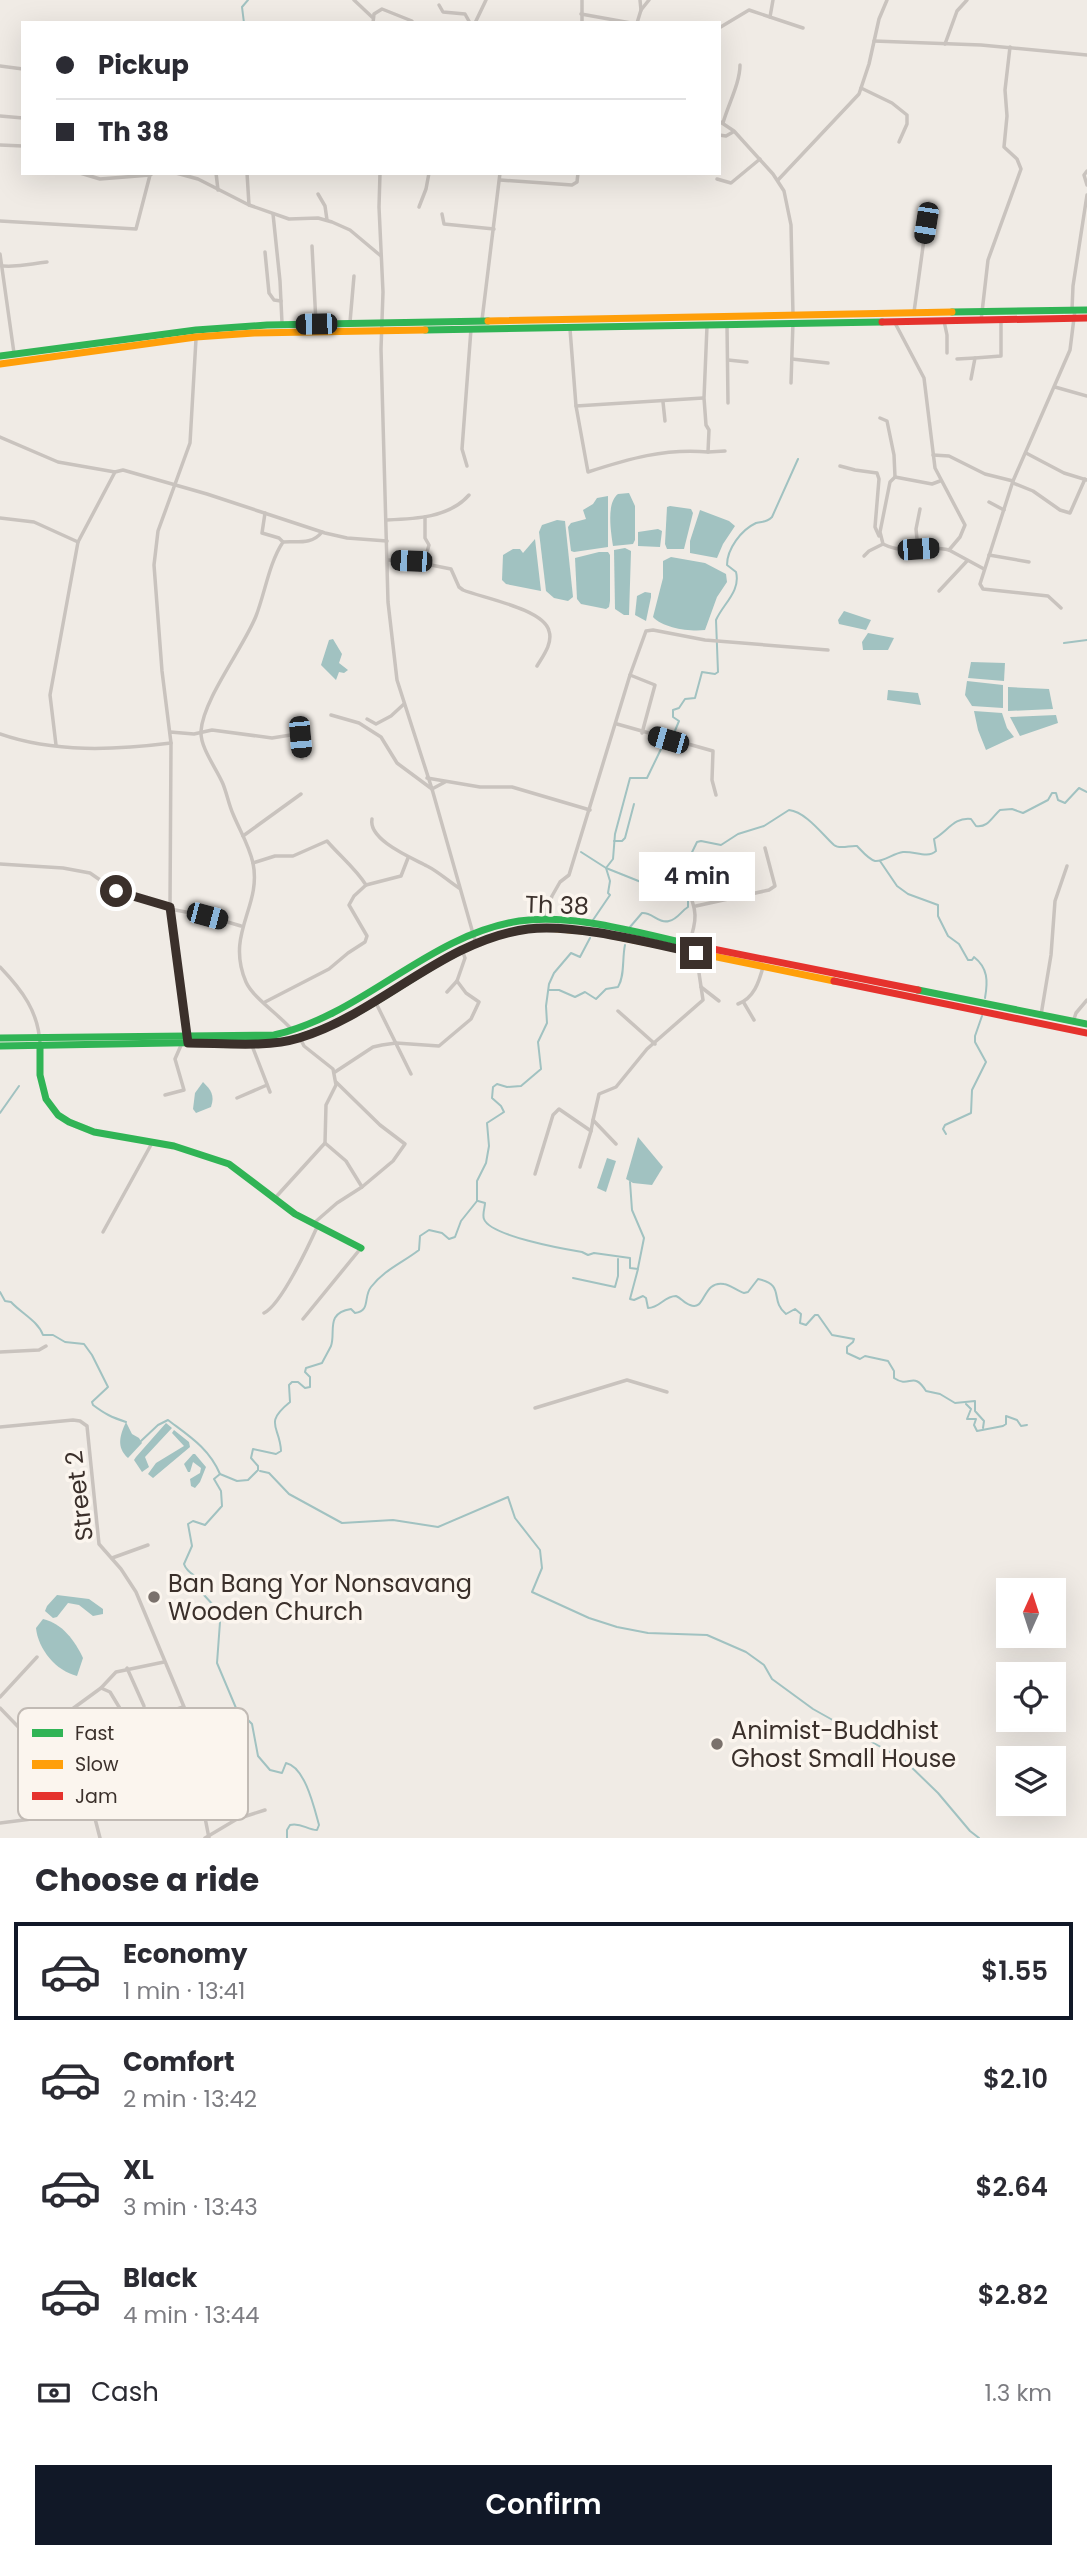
<!DOCTYPE html>
<html lang="en">
<head>
<meta charset="utf-8">
<style>
  :root { --surface:#fff; --page:#f2f2f3; --text:#2b2b33; --muted:#7c7c81; --line:#e1e1e2; --accent:#111827 }
  body { margin:0; font-family:Poppins,sans-serif; background:var(--page); color:var(--text); height:100vh; display:flex; flex-direction:column; font-size:26px; white-space:nowrap }
  * { box-sizing:border-box; margin:0 }
  p { font-size:23px; color:var(--muted) }
  .icon { flex:none; width:38px; height:38px; fill:none; stroke:currentColor; stroke-width:2; stroke-linecap:round; stroke-linejoin:round }
  .map { position:relative; height:1838px; overflow:hidden }
  .sheet { display:flex; flex-direction:column; background:var(--surface); flex:1 }
  .sheet>* { flex:none }
  .hud { position:absolute; left:21px; top:21px; width:700px; height:154px; border-radius:0px; box-shadow:0 7px 28px #0002; display:grid; align-content:center; height:154px; padding:0 35px; background:var(--surface) }
  .needle { width:46px; rotate:3deg }
  .buttons { position:absolute; left:996px; top:1578px; display:grid; gap:14px }
  .buttons a { display:grid; place-items:center; width:70px; height:70px; border-radius:0px; background:var(--surface); box-shadow:0 7px 28px #0002; font-size:35px }
  .end { position:absolute; width:32px; height:32px; margin:-16px; border:9px solid #3b302b; background:#fff; box-shadow:0 0 0 4px #fff }
  .from { border-radius:50% }
  .bubble { position:absolute; height:49px; border-radius:0px; background:var(--surface); box-shadow:0 7px 28px #0002; font-size:23px; font-weight:600; line-height:49px; text-align:center }
  .car { position:absolute; width:21px; height:42px; margin:-21px -10px; border-radius:9px; box-shadow:0 0 5px 2px #0007; background:linear-gradient(#222 24%,#8ab4d8 0 40%,#222 0 76%,#8ab4d8 0 86%,#222 0) }
  .hud b { display:flex; align-items:center; gap:24px; height:66px; font-size:26px }
  .hud b+b { border-top:2px solid var(--line) }
  .hud i { width:18px; height:18px; background:var(--text) }
  ul { padding:0; list-style:none }
  li { display:flex; align-items:center; gap:21px; height:98px; margin:0 14px 10px; padding:0 21px; border:4px solid transparent; border-radius:0px }
  li div { flex:1 }
  li b { display:block; font-size:26px }
  li em { font-style:normal; font-weight:600 }
  li.selected { border-color:var(--accent) }
  li>.icon { width:63px; height:63px; stroke-width:1.5 }
  h2 { padding:0 35px; font-size:32px; line-height:84px }
  .pay { display:flex; align-items:center; gap:18px; height:77px; padding:0 35px; font-size:26px }
  .pay p { margin-inline-start:auto }
  .action { display:flex; gap:14px; margin-top:auto; padding:14px 35px }
  .action a { flex:1; height:80px; border-radius:0px; background:var(--accent); color:#fff; font-size:28px; font-weight:600; line-height:80px; text-align:center }
  .map>svg:first-child { display:block }
  .water { fill:#a1c2c1 }
  .lines { fill:none; stroke-linecap:round; stroke-linejoin:round }
  .stream { stroke:#a1c2c1; stroke-width:2 }
  .street { stroke:#c9c3be; stroke-width:3.5 }
  .fast { stroke:#30b455; stroke-width:7 }
  .slow { stroke:#ff9f0a; stroke-width:7 }
  .jam { stroke:#e5322d; stroke-width:7 }
  .route { stroke:#3b302b; stroke-width:9 }
  .poi-dot { fill:#7a716c; stroke:#fbf5ee; stroke-width:2.5 }
  .labels { text-anchor:middle; dominant-baseline:central; stroke-width:7; stroke-linejoin:round; paint-order:stroke }
  .street-label { font-size:24px; fill:#3b302b; stroke:#fbf5ee }
  .poi-label { font-size:24px; fill:#3b302b; stroke:#fbf5ee; text-anchor:start }
  .key { fill:#fbf5ee; stroke:#c1bab4; stroke-width:2 }
  .key-label { font-size:19px; fill:#3b302b }
</style>
</head>
<body>
<div class="map">
<svg width="1087" height="1838" viewBox="0 0 1087 1838">
  <rect width="100%" height="100%" fill="#f0ebe5"/>
  <g class="water">
    <path d="M629,493L635,506V540L633,544L613,546C611,532 606,503 618,494Z"/>
    <path d="M608,496V547L574,552L571,551L568,527L571,523L586,519L583,510L593,504L597,498Z"/>
    <path d="M670,506L691,509L693,513L684,549H667L665,544L667,507Z"/>
    <path d="M700,510L729,521L735,526L723,544L717,558L690,553V541Z"/>
    <path d="M557,520L565,521L573,597L568,601L554,598L546,591L539,532L542,525Z"/>
    <path d="M658,529L662,531L660,547L638,546V532Z"/>
    <path d="M535,539L541,591L506,584L502,580L503,555L513,549H520L523,553Z"/>
    <path d="M625,548L631,551L629,615H624L615,609L614,550Z"/>
    <path d="M599,552H608L610,555V601L609,607L606,609L581,604L577,599L575,558Z"/>
    <path d="M671,557L705,563L726,574L727,582L717,597L705,630C690,632 663,628 653,617L663,578V561Z"/>
    <path d="M645,592L651,593V597L646,621L635,615L637,596Z"/>
    <path d="M844,611L871,620L866,630L839,624L838,620Z"/>
    <path d="M868,633L894,638L888,650H863L862,642Z"/>
    <path d="M333,639L342,654L339,663L348,670L344,673L339,672L336,680L321,665L329,640Z"/>
    <path d="M971,662L1005,663L1004,681L968,678Z"/>
    <path d="M967,681L1003,685V708L972,706L965,695Z"/>
    <path d="M1008,687L1049,689L1053,709L1008,711Z"/>
    <path d="M888,690L918,693L921,705L887,700Z"/>
    <path d="M974,711L1002,713L1007,728L1014,737L986,750L978,730Z"/>
    <path d="M1056,715L1058,723L1020,736L1010,717Z"/>
    <path d="M203,1082C211,1090 215,1095 211,1107L196,1113L193,1109L195,1093Z"/>
    <path d="M638,1137L663,1167L652,1185L633,1183L626,1179Z"/>
    <path d="M607,1158L616,1161L606,1192L597,1188Z"/>
    <path d="M126,1422L132,1434L139,1438L142,1443L128,1458C116,1447 120,1435 126,1422Z"/>
    <path d="M166,1423L172,1428L145,1457L149,1467L142,1472L134,1460L136,1457Z"/>
    <path d="M174,1430L189,1442L190,1447L153,1478L148,1474L156,1463L184,1446L172,1433Z"/>
    <path d="M193,1454H195L206,1467L200,1482L195,1488L191,1486L190,1479L200,1473L201,1468L193,1462L190,1472H188L184,1464Z"/>
    <path d="M57,1595L89,1599L103,1609V1614L93,1616L79,1605L68,1603L57,1617L53,1618L45,1611L47,1606Z"/>
    <path d="M43,1619C62,1623 75,1641 83,1658L77,1676C56,1671 38,1649 36,1628Z"/>
  </g>
  <g class="lines">
    <g class="stream">
      <path d="M244,23L242,7L248,0"/>
      <path d="M1064,643L1087,640"/>
      <path d="M672,738L679,721L673,717V710L679,708L685,699L695,698L702,672L715,674L718,672L716,620C723,604 741,591 736,572L727,565C727,549 741,530 756,523C763,521 766,523 772,517L798,459"/>
      <path d="M614,841H622L625,838L634,804"/>
      <path d="M581,852L606,868L641,882"/>
      <path d="M880,861L897,886L908,894L938,905V916L948,936L959,944L968,960H972L974,957C988,968 988,981 985,998"/>
      <path d="M593,920L610,895L608,893L610,881L606,868L613,859L615,834L630,778H647L662,747L669,741"/>
      <path d="M630,927L642,913C652,912 659,924 669,921C678,919 681,911 688,907V900L680,877L697,842L701,841L721,845L738,834L764,826L789,810C806,812 822,834 834,845C840,850 850,845 857,846C862,851 868,859 875,861C883,862 894,853 903,852C915,851 927,859 936,851L934,839C948,831 954,817 971,819L976,826C988,828 992,817 1000,810L1012,809L1023,813L1048,800L1052,793H1056L1058,800L1065,803L1079,788L1087,792"/>
      <path d="M549,990H559L575,997L585,992L596,999L606,989L618,987C625,976 622,958 625,945"/>
      <path d="M0,1113L19,1086"/>
      <path d="M946,1134L943,1129L945,1125L971,1113L972,1090L986,1062L975,1042V1036L982,1016"/>
      <path d="M630,1182L632,1210L644,1238L638,1268"/>
      <path d="M478,1201L485,1203C485,1208 482,1214 484,1219C490,1236 564,1249 582,1252L588,1255L594,1253L630,1258V1268L638,1269L630,1299L634,1300L643,1296L646,1298L648,1308C660,1308 664,1296 676,1296C681,1298 685,1304 690,1305C706,1312 702,1280 724,1284C731,1285 737,1291 744,1293L748,1292L758,1279C786,1285 769,1300 786,1314L795,1309L801,1314L800,1323L806,1325L815,1315H818L832,1335L854,1339L853,1342L847,1347V1353L860,1359L865,1356L888,1361L894,1371V1378C910,1389 913,1370 926,1391L940,1394L955,1403L975,1401V1411L984,1421L983,1428"/>
      <path d="M573,1278L615,1287L618,1276V1259"/>
      <path d="M0,1292L5,1301L11,1302C21,1313 38,1321 43,1335H53L65,1342L84,1344L92,1355L108,1387L92,1402L93,1405C105,1414 111,1417 126,1422"/>
      <path d="M966,1404L971,1409L967,1419H976L974,1425L977,1431L1003,1426L1006,1424V1416L1017,1420L1021,1426L1027,1425"/>
      <path d="M141,1441L158,1425L168,1420C189,1436 209,1448 220,1474"/>
      <path d="M260,1471L269,1473L289,1494L342,1523L393,1520L438,1527L508,1497L515,1518L540,1550L542,1568L532,1592L589,1618L617,1627L648,1633L707,1635L746,1652L764,1665L772,1679L813,1709L904,1760L938,1793L970,1831L979,1838"/>
      <path d="M287,1838V1830L290,1825C301,1822 307,1830 317,1830L319,1825C314,1807 305,1767 286,1763L282,1773L270,1770L258,1756L252,1724L236,1708L217,1663L220,1622L215,1607L203,1594L204,1584C198,1576 187,1574 184,1564L192,1546L188,1524L193,1521L205,1525L222,1506L221,1491L214,1479L220,1474L237,1481L248,1480L258,1470V1466L251,1458L253,1449L276,1454L281,1451C280,1426 263,1424 290,1402L289,1385L292,1382H298L305,1388L310,1387V1377L305,1372L306,1368L322,1363C325,1357 328,1352 331,1346C336,1332 325,1313 351,1309L355,1313C371,1311 363,1297 371,1287C384,1270 402,1263 419,1250L420,1236L429,1230L442,1233L449,1239L455,1237L461,1221L477,1201V1181L486,1163L489,1146L487,1123L504,1112L501,1106L492,1098L493,1087L497,1084L507,1087L521,1086L541,1069L538,1042L547,1023L546,1006L549,984L554,973L571,953L580,957L590,938"/>
    </g>
    <g class="street">
      <path d="M354,0L372,17"/>
      <path d="M582,0V23"/>
      <path d="M640,0L641,10"/>
      <path d="M439,5L443,12L465,14L470,23"/>
      <path d="M581,14L631,23"/>
      <path d="M770,17L773,0"/>
      <path d="M373,23L374,14L382,9L412,21"/>
      <path d="M475,23L486,0"/>
      <path d="M637,23L641,10L649,0"/>
      <path d="M719,28L749,10L803,28"/>
      <path d="M874,41L981,45L1087,55"/>
      <path d="M945,44L957,11L967,0"/>
      <path d="M0,66L23,69"/>
      <path d="M861,88L892,103L907,115V124L899,142"/>
      <path d="M0,116L23,118"/>
      <path d="M719,121L734,131L773,174L784,191L791,225L793,315"/>
      <path d="M723,123C728,105 740,83 740,65"/>
      <path d="M719,135L726,136L733,132"/>
      <path d="M0,145L23,146"/>
      <path d="M1087,171L1084,175L1087,185"/>
      <path d="M80,173L100,179L150,175"/>
      <path d="M176,173L198,179L249,205L289,219L318,218L332,222L350,230L381,256"/>
      <path d="M216,173L218,190"/>
      <path d="M247,173L249,205"/>
      <path d="M380,173L379,207L383,292L381,349L388,602L397,680L432,789L476,944"/>
      <path d="M717,179L731,183L760,159"/>
      <path d="M500,180L572,185L577,182L578,173"/>
      <path d="M778,180L859,94L869,64L879,19L887,0"/>
      <path d="M318,194L325,206L327,220"/>
      <path d="M419,207L426,189L429,173"/>
      <path d="M273,214L280,281L282,323"/>
      <path d="M442,214L444,224L494,229"/>
      <path d="M0,221L136,229L150,175L153,173"/>
      <path d="M312,246L316,323"/>
      <path d="M265,252L269,293L274,300L281,301"/>
      <path d="M0,254L14,353"/>
      <path d="M3,266C23,267 29,264 47,262"/>
      <path d="M1072,310L1073,286L1087,195"/>
      <path d="M914,312L929,203"/>
      <path d="M482,320L500,173"/>
      <path d="M944,321L947,335V353"/>
      <path d="M981,321L988,260L1021,169L1017,159L1004,147L1007,116L1005,90L1010,47"/>
      <path d="M350,322L354,276"/>
      <path d="M727,325L728,403"/>
      <path d="M570,329L576,406L588,472C628,459 665,448 708,452L709,430L706,425L704,398L707,326"/>
      <path d="M792,359L828,363"/>
      <path d="M957,359L975,358"/>
      <path d="M728,360L747,362"/>
      <path d="M971,379L975,358L1001,356V320"/>
      <path d="M791,383L793,322"/>
      <path d="M1055,387L1087,396"/>
      <path d="M663,402L665,421"/>
      <path d="M576,406L703,398"/>
      <path d="M880,418L887,421L894,455L895,477L890,482L880,532L883,544C907,556 925,544 949,550L960,537L965,525L935,468L924,378L895,323"/>
      <path d="M0,437L58,462L115,472"/>
      <path d="M708,452L725,451"/>
      <path d="M1026,453L1064,473L1087,480"/>
      <path d="M933,455L949,456L985,474L1013,481"/>
      <path d="M467,466L462,449L471,329"/>
      <path d="M840,466L855,470L877,473L879,479L875,527L879,536"/>
      <path d="M895,477L932,484L940,481"/>
      <path d="M1013,483L1033,491L1060,510L1070,513L1085,479"/>
      <path d="M989,502L1004,510"/>
      <path d="M265,513L262,533L279,538L283,542C269,563 265,593 256,616C244,647 203,699 201,731C200,748 217,769 223,784C227,794 229,805 233,814C240,831 249,845 253,863C262,907 225,933 246,982C253,998 281,1016 293,1031"/>
      <path d="M0,518L34,522L78,542"/>
      <path d="M386,520C414,519 449,518 469,495"/>
      <path d="M283,542C297,541 312,545 322,532"/>
      <path d="M918,549L916,529L920,509"/>
      <path d="M949,550L984,569"/>
      <path d="M989,555L1029,562"/>
      <path d="M864,556L869,551L883,544"/>
      <path d="M388,560L411,561L451,569L459,587L463,590C483,598 544,609 549,631C553,643 543,656 537,666"/>
      <path d="M424,563L429,545L425,538V517"/>
      <path d="M939,591L967,561"/>
      <path d="M1061,608L1048,596L983,589L980,584L1013,481L1070,350L1075,310"/>
      <path d="M630,675L655,685L642,733"/>
      <path d="M331,715L359,723L381,737L397,763L432,789L445,782"/>
      <path d="M367,719L376,724L391,716L404,704"/>
      <path d="M617,724L713,751L712,780L716,795"/>
      <path d="M170,732L194,734L212,730L272,738L297,734L300,737L302,758"/>
      <path d="M0,734C54,753 115,750 171,743"/>
      <path d="M56,745L50,695L78,542L115,472L123,470L207,494L325,533L347,538L387,541"/>
      <path d="M427,778L480,787H512L590,810"/>
      <path d="M372,819C368,840 412,858 427,866C439,872 448,881 459,888"/>
      <path d="M243,836L301,794"/>
      <path d="M253,863L275,856H293L327,841C340,856 356,869 366,885L354,896L349,905L367,936L365,942L348,953L329,969L265,1002"/>
      <path d="M0,864L63,868L90,873L116,891L170,907"/>
      <path d="M366,885L401,876L408,858"/>
      <path d="M686,887C698,910 697,920 689,944"/>
      <path d="M696,906L769,890L775,886L765,848"/>
      <path d="M170,909L207,916L241,926"/>
      <path d="M543,919L552,896L560,882L569,875L630,675L646,631L653,630L705,640L828,650"/>
      <path d="M0,967C22,990 39,1012 40,1045"/>
      <path d="M457,981L465,958L462,950"/>
      <path d="M701,987L719,1001"/>
      <path d="M375,1001L411,1074"/>
      <path d="M744,1003L754,1020"/>
      <path d="M738,1004C754,998 759,982 763,967"/>
      <path d="M618,1011L655,1044"/>
      <path d="M1041,1015L1051,955L1055,901L1067,866"/>
      <path d="M1073,1022L1076,1013L1087,1000"/>
      <path d="M187,1036L170,907L171,743L162,671L154,565L158,531L190,443L196,339"/>
      <path d="M251,1043L270,1092"/>
      <path d="M335,1072L373,1047L382,1045L396,1043L439,1046L471,1019L479,1002L466,993L457,981L447,992"/>
      <path d="M336,1082L380,1125L405,1144L393,1161L362,1187"/>
      <path d="M165,1095L184,1090L175,1059L182,1043"/>
      <path d="M237,1098L267,1085"/>
      <path d="M616,1144L593,1120L599,1094L616,1087L647,1049L703,1000L696,953"/>
      <path d="M580,1167L591,1131"/>
      <path d="M535,1174L553,1115L559,1109L591,1131L593,1120"/>
      <path d="M275,1198L325,1143L326,1105L336,1085L333,1069L304,1046L300,1038"/>
      <path d="M314,1223L337,1203L362,1187L346,1161L325,1143"/>
      <path d="M103,1232L152,1143"/>
      <path d="M264,1313C281,1305 309,1245 318,1225"/>
      <path d="M303,1319L361,1248"/>
      <path d="M0,1352L39,1350L46,1346"/>
      <path d="M535,1408L627,1380L667,1392"/>
      <path d="M0,1427L73,1420L80,1421L87,1426L99,1544L121,1569L136,1592L192,1726L198,1752L200,1792L209,1838"/>
      <path d="M112,1558L148,1545"/>
      <path d="M127,1668L144,1706"/>
      <path d="M101,1688L110,1692L130,1725L183,1707"/>
      <path d="M0,1697L37,1657"/>
      <path d="M0,1708L28,1737L38,1734L101,1688L116,1672L164,1662"/>
      <path d="M64,1715L82,1742"/>
      <path d="M28,1737L24,1754L37,1792L36,1797L30,1801L34,1818"/>
      <path d="M91,1803L100,1838"/>
      <path d="M0,1823L55,1816L91,1803L198,1758"/>
      <path d="M205,1838L237,1819L265,1810"/>
    </g>
    <g class="fast">
      <path d="M952,312L1087,310"/>
      <path d="M425,330L882,322"/>
      <path d="M0,356L196,330L267,325L488,321"/>
      <path d="M918,990L1087,1024"/>
      <path d="M0,1038L274,1035C363,1015 428,935 519,921C576,913 642,934 698,946"/>
      <path d="M40,1045V1075L46,1099L58,1115L69,1122L94,1132L174,1146L229,1164L295,1214L361,1248"/>
      <path d="M0,1046L289,1041C310,1034 330,1027 349,1017C414,983 471,928 548,928"/>
    </g>
    <g class="slow">
      <path d="M488,321L952,312"/>
      <path d="M0,364L196,337L254,333L425,330"/>
      <path d="M548,928L595,932L834,981"/>
    </g>
    <g class="jam">
      <path d="M882,322L1087,318"/>
      <path d="M698,946L918,990"/>
      <path d="M834,981L1087,1033"/>
    </g>
  </g>
  <g class="lines">
    <path class="route" d="M116,891L170,907L188,1043C222,1043 267,1048 299,1038C379,1014 443,940 528,929C574,923 649,943 696,953"/>
  </g>
  <g class="poi-dot">
    <circle cx="154" cy="1597" r="7"/>
    <circle cx="717" cy="1744" r="7"/>
  </g>
  <g class="labels">
    <g class="street-label">
      <text transform="translate(557 905) rotate(2)">Th 38</text>
      <text transform="translate(79 1496) rotate(-97)">Street 2</text>
    </g>
    <g class="poi-label">
      <text x="168" y="1583">Ban Bang Yor Nonsavang<tspan x="168" dy="28">Wooden Church</tspan></text>
      <text x="731" y="1730">Animist-Buddhist<tspan x="731" dy="28">Ghost Small House</tspan></text>
    </g>
  </g>
  <rect x="18" y="1708" width="230" height="112" rx="10" class="key"/>
  <rect x="32" y="1729" width="31" height="8" fill="#30b455"/>
  <rect x="32" y="1760" width="31" height="9" fill="#ff9f0a"/>
  <rect x="32" y="1792" width="31" height="8" fill="#e5322d"/>
  <g class="key-label">
    <text x="75" y="1740">Fast</text>
    <text x="75" y="1771">Slow</text>
    <text x="75" y="1803">Jam</text>
  </g>
</svg>
<div class="buttons">
<a><svg class="needle" viewBox="-14 -14 28 28"><path d="M0-13l5 13h-10z" fill="#e53935"/><path d="M0 13l5-13h-10z" fill="#7c7c81"/></svg></a>
<a><svg class="icon" aria-label="locate" viewBox="0 0 24 24"><circle cx="12" cy="12" r="6"/><path d="M12 2v4M12 18v4M2 12h4M18 12h4"/></svg></a>
<a><svg class="icon" aria-label="layers" viewBox="0 0 24 24"><path d="M12 4l9 5-9 5-9-5zM3 14l9 5 9-5"/></svg></a>
</div>
<i class="end from" style="left:116px;top:891px"></i>
<i class="end" style="left:696px;top:953px"></i>
<div class="bubble" style="left:639px;top:852px;width:116px">4 min</div>
<i class="car" style="left:926px;top:223px;rotate:189deg"></i>
<i class="car" style="left:316px;top:324px;rotate:269deg"></i>
<i class="car" style="left:918px;top:549px;rotate:86deg"></i>
<i class="car" style="left:411px;top:561px;rotate:272deg"></i>
<i class="car" style="left:300px;top:737px;rotate:175deg"></i>
<i class="car" style="left:668px;top:740px;rotate:286deg"></i>
<i class="car" style="left:207px;top:916px;rotate:105deg"></i>
<div class="hud">
<b><i class="from"></i>Pickup</b>
<b><i></i>Th 38</b>
</div>
</div>
<section class="sheet">
<h2>Choose a ride</h2>
<ul>
<li class="selected"><svg class="icon" aria-label="car" viewBox="0 0 24 24"><path d="M5 17H2v-5l4-1 3-4h7l3 4 3 1v5h-3M9 17h6M6 11h13"/><circle cx="7" cy="17" r="2"/><circle cx="17" cy="17" r="2"/></svg><div><b>Economy</b><p>1 min · 13:41</p></div><em>$1.55</em></li>
<li><svg class="icon" aria-label="car" viewBox="0 0 24 24"><path d="M5 17H2v-5l4-1 3-4h7l3 4 3 1v5h-3M9 17h6M6 11h13"/><circle cx="7" cy="17" r="2"/><circle cx="17" cy="17" r="2"/></svg><div><b>Comfort</b><p>2 min · 13:42</p></div><em>$2.10</em></li>
<li><svg class="icon" aria-label="car" viewBox="0 0 24 24"><path d="M5 17H2v-5l4-1 3-4h7l3 4 3 1v5h-3M9 17h6M6 11h13"/><circle cx="7" cy="17" r="2"/><circle cx="17" cy="17" r="2"/></svg><div><b>XL</b><p>3 min · 13:43</p></div><em>$2.64</em></li>
<li><svg class="icon" aria-label="car" viewBox="0 0 24 24"><path d="M5 17H2v-5l4-1 3-4h7l3 4 3 1v5h-3M9 17h6M6 11h13"/><circle cx="7" cy="17" r="2"/><circle cx="17" cy="17" r="2"/></svg><div><b>Black</b><p>4 min · 13:44</p></div><em>$2.82</em></li>
</ul>
<div class="pay"><svg class="icon" aria-label="cash" viewBox="0 0 24 24"><path d="M3 7h18v10H3z"/><circle cx="12" cy="12" r="2"/></svg>Cash<p>1.3 km</p></div>
<div class="action"><a>Confirm</a></div>
</section>
</body>
</html>
